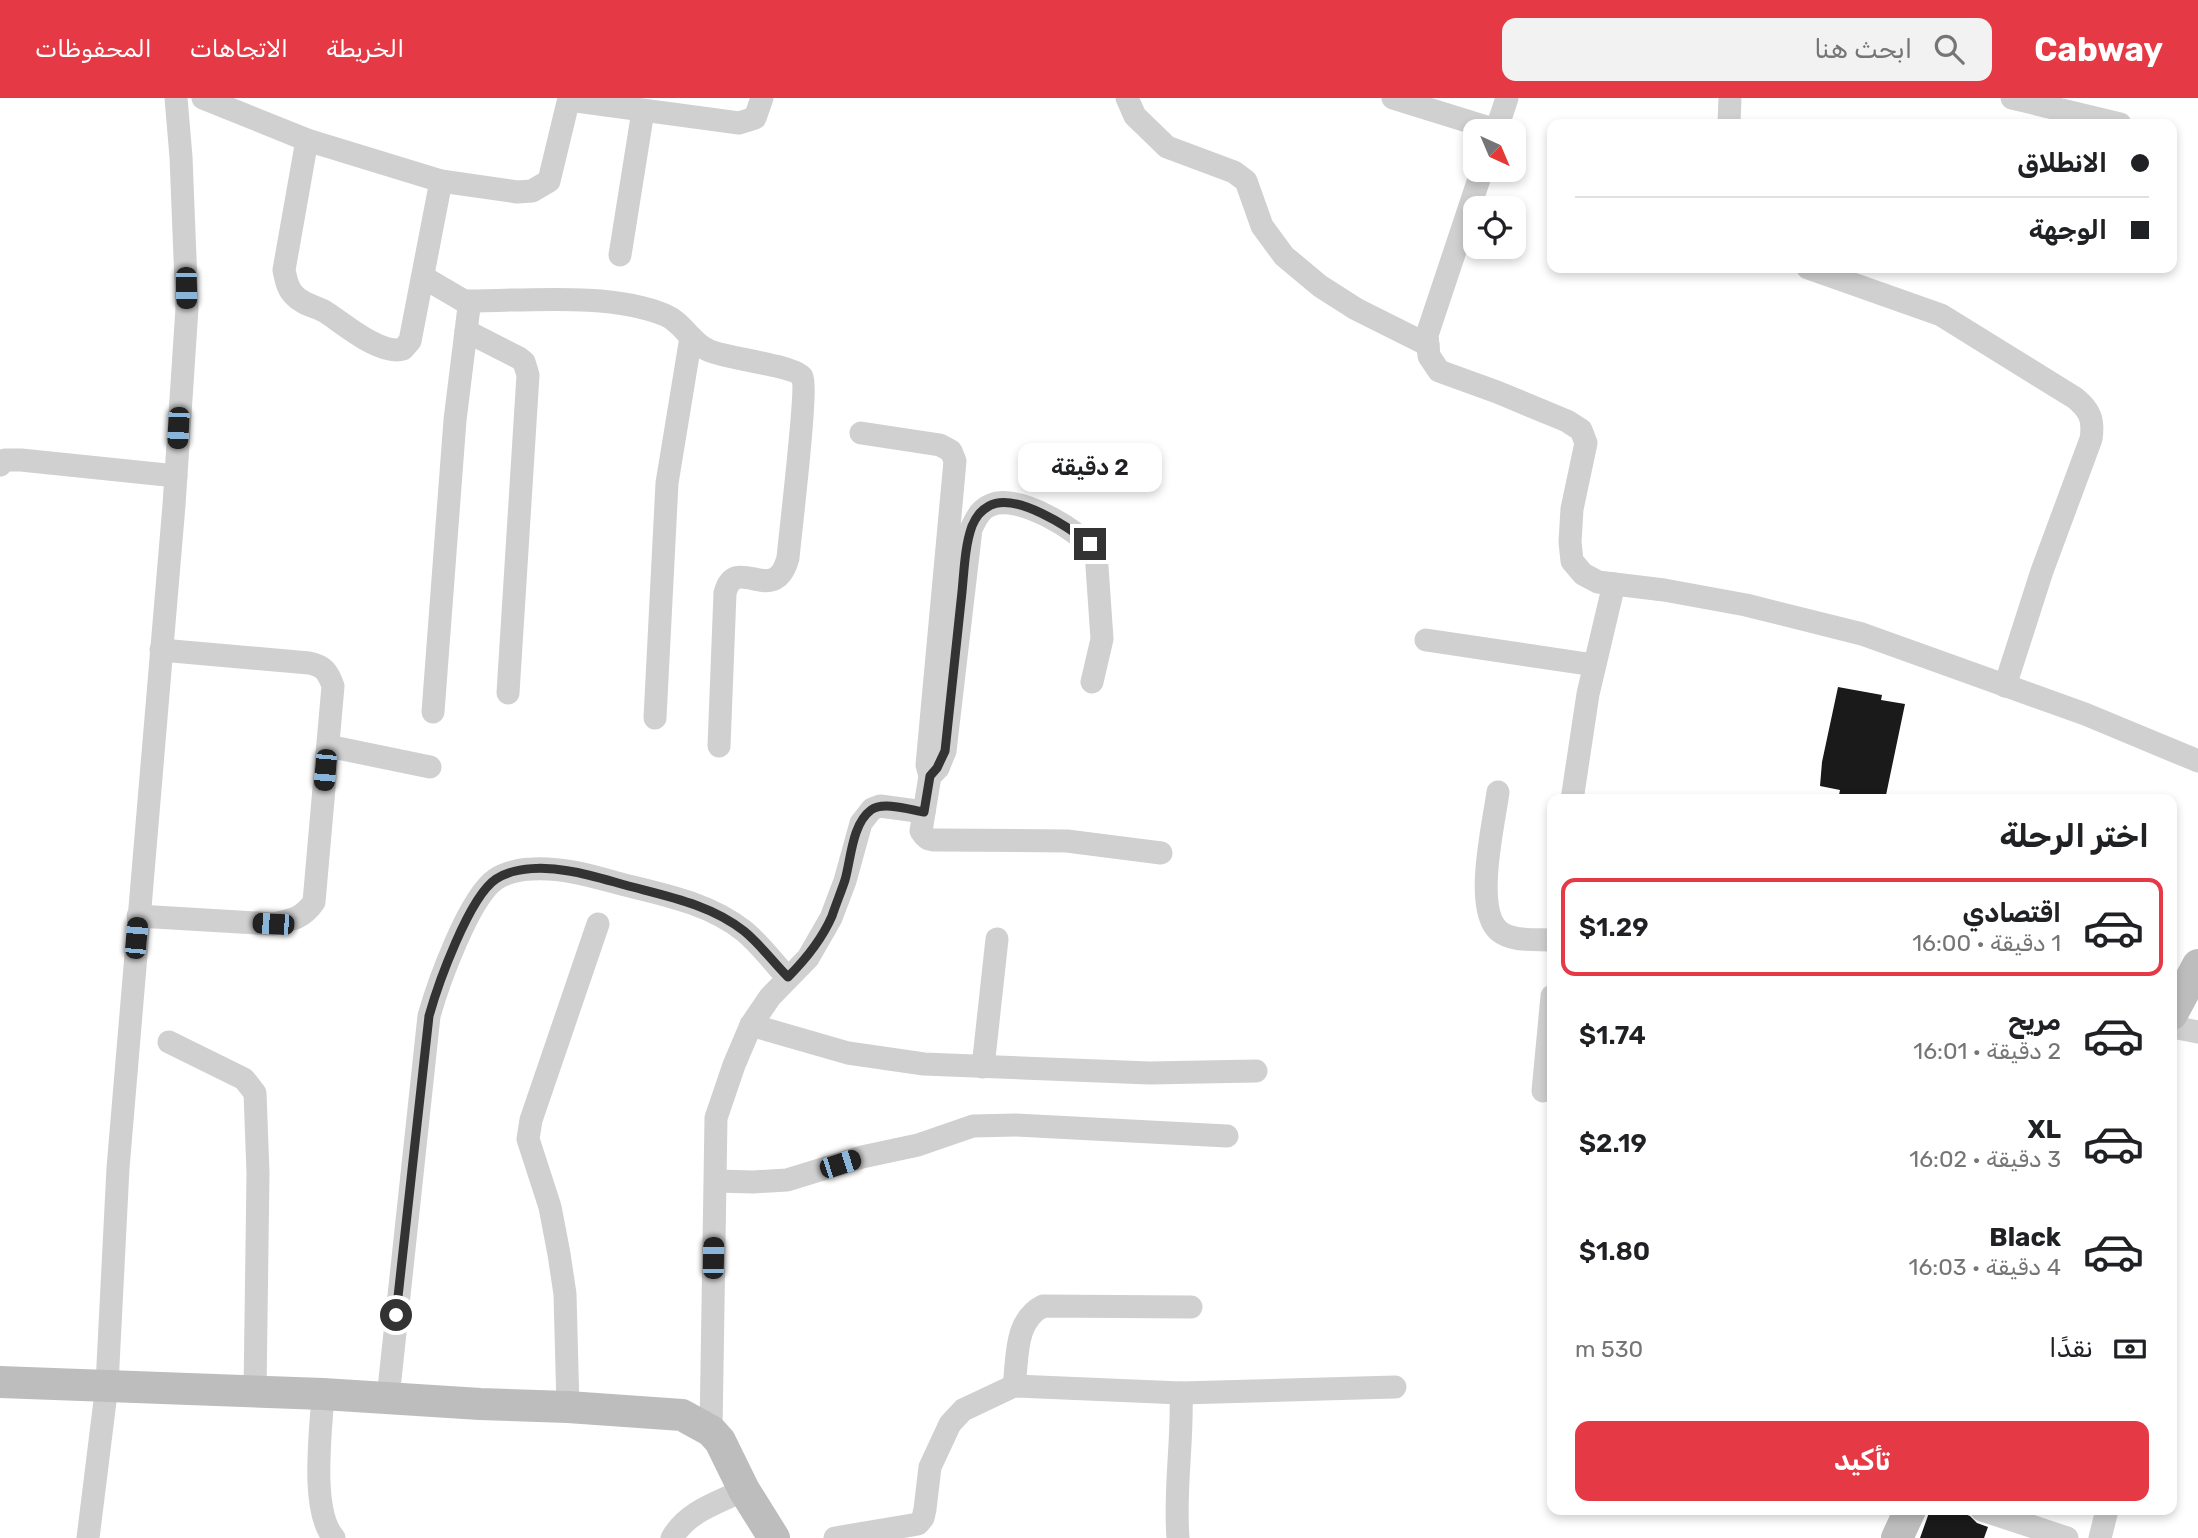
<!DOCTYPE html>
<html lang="ar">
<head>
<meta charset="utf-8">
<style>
  :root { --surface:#fff; --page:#f2f2f2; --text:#202124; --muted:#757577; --line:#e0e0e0; --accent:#e63946 }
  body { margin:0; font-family:Rubik,Cairo,sans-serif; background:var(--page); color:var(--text); direction:rtl; height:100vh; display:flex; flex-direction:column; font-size:26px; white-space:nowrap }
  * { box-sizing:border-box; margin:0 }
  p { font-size:23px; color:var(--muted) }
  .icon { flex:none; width:38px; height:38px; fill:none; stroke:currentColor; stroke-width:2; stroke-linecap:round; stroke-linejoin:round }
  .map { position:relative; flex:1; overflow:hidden; direction:ltr }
  .drawer { position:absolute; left:1547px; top:696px; width:630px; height:721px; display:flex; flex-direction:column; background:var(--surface); border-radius:14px; box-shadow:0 4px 10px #0003; direction:rtl }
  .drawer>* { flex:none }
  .guide { position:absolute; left:1547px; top:21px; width:630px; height:154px; border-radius:14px; box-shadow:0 4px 10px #0003; direction:rtl; display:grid; align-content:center; height:154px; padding:0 28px; background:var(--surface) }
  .needle { width:46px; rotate:136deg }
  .fabs { position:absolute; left:1463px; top:21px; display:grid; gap:14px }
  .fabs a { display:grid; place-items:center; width:63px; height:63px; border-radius:14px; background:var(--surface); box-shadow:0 4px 10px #0003; font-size:35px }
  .end { position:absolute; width:32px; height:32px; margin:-16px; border:9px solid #333; background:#fff; box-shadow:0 0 0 4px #fff }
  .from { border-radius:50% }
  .bubble { position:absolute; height:49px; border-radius:14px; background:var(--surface); box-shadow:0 4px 10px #0003; font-size:23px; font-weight:600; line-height:49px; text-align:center; direction:rtl }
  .car { position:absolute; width:21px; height:42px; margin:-21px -10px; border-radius:9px; box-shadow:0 0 5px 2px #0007; background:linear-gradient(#222 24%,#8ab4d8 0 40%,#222 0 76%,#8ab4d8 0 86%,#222 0) }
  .guide b { display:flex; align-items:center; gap:24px; height:66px; font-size:26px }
  .guide b+b { border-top:2px solid var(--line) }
  .guide i { width:18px; height:18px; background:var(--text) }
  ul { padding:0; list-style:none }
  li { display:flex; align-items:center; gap:21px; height:98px; margin:0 14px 10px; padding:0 14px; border:4px solid transparent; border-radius:14px }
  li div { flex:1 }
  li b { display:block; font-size:26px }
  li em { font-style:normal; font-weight:600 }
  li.current { border-color:var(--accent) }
  li>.icon { width:63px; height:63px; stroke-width:1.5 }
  h2 { padding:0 28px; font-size:32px; line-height:84px }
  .pay { display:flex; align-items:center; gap:18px; height:77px; padding:0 28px; font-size:26px }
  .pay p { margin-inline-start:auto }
  .action { display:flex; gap:14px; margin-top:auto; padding:14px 28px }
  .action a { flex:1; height:80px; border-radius:14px; background:var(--accent); color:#fff; font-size:28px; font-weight:600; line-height:80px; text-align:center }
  header { display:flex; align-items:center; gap:42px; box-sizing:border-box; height:98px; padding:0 35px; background:var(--accent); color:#fff }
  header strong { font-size:33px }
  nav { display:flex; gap:38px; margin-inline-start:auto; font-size:24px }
  .search { width:490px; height:63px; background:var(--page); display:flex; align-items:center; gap:18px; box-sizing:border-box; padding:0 24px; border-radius:14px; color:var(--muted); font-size:26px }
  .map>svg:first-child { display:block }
  .building { fill:#1a1a1a }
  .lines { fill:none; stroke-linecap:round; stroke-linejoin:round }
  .street { stroke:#d0d0d0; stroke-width:23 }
  .secondary { stroke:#bdbdbd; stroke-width:32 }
  .route { stroke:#333; stroke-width:9 }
</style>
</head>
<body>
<header>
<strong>Cabway</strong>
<div class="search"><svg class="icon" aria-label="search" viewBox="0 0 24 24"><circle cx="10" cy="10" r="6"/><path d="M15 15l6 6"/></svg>ابحث هنا</div>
<nav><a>الخريطة</a><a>الاتجاهات</a><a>المحفوظات</a></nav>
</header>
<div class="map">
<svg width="2198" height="1440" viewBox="0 0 2198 1440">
  <rect width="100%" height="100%" fill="#fff"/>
  <g class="building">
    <path d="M1838,589L1882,597L1881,602L1905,606L1885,702H1838L1840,692L1820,688L1822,664Z"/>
    <path d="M1930,1412H1954L1970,1418L1977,1425L1988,1429L1984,1440H1920Z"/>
  </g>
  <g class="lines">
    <g class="street">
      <path d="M203,0L307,42L441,83L517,94L532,93L549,83L569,0"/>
      <path d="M1127,0L1135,18L1167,49L1234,74L1246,83L1262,128L1284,158L1320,188L1356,211L1428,247"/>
      <path d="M1393,0L1496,32"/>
      <path d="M2012,0L2120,26"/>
      <path d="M569,2L739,25L755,20L762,0"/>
      <path d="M1729,26L1730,0"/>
      <path d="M1496,33L1507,0"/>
      <path d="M307,42L284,172C286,181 287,190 294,197C302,206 314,208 324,213C342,224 380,258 403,251L410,243L441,83"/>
      <path d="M1482,72L1427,237L1429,258L1439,273L1497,294L1567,323L1581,332L1586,345L1572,411L1570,444L1572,463L1583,476L1598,484L1664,492L1746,507L1862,536L2085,616L2198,663"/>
      <path d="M620,157L643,13"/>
      <path d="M1808,170L1941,217L2075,300C2090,312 2094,322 2091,341L2042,473L2005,588"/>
      <path d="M423,179L464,203L469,209L455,322L433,614"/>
      <path d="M464,203C524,203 610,194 665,217C684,225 691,246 710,253C726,260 795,268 802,279C808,290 790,437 788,460C774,511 736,454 725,495L719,648"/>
      <path d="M466,233L519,260L524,264L528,277L508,595"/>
      <path d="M861,335L940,347L951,353L955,363L927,667L930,678L921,733C926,741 929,742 937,742L1067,743L1161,755"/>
      <path d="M0,367L5,362H21L176,378"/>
      <path d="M1426,542L1594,567"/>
      <path d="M655,620L667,385L691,239"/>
      <path d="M328,648L430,669"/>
      <path d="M930,678L938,670L945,653L971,431C976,421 980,411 991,407C1018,395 1080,433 1096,454L1102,541L1092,584"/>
      <path d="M1498,694C1494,725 1473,811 1499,833C1512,844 1536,841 1552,842"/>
      <path d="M1572,702L1588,596L1614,486"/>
      <path d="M138,818L273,826C292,822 303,820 314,804L333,588C328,574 324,568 309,565L161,552"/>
      <path d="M751,927L848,955L924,966L1149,975L1256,973"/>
      <path d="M2172,929L2198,934"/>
      <path d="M169,944L244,981L255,995L258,1075L255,1294"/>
      <path d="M983,969L997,841"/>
      <path d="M1543,993L1552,898"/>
      <path d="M716,1083L753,1084L787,1082L862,1059L918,1047L973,1028L1016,1027L1227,1038"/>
      <path d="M1014,1288C1018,1259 1014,1223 1043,1208L1191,1209"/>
      <path d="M323,1296C321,1332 310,1413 334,1440"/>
      <path d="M388,1300L429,918C438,886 469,799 496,781C505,775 521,771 532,771C564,769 595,779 625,787C666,797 710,806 744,833C760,846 773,864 787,879"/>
      <path d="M568,1309L565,1196L559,1156L550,1109L528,1041L531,1022L598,826"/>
      <path d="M711,1333L716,1020L734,967L751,927L770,899L808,860L831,820L845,783L861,725L872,711L880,708L924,714"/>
      <path d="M1982,1412L2067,1440"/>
      <path d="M88,1440L107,1287L118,1070L174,407L187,210L181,59L176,0"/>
      <path d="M672,1440C688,1413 717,1405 744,1392"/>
      <path d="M835,1440L918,1426L923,1420L925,1411L930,1369L950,1326L963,1312L1014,1288L1181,1295L1395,1289"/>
      <path d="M1178,1440C1174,1391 1183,1344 1181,1295"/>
      <path d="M2100,1440L2107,1412"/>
    </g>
    <g class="secondary">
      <path d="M2172,916L2198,867"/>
      <path d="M0,1284L323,1296L480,1306L568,1309L682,1317L711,1333L720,1343L744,1392L774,1440"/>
      <path d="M1897,1440L1910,1412"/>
    </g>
  </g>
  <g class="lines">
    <path class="route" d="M396,1217L429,918C438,886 469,799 496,781C516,768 547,769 569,773C588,776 607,782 625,787C666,798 710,806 744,833C760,846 773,864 788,879C806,861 822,841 832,818C836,806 841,794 845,782C851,761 852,726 871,712C883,703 911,712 924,714L930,678L937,670L945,653C950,603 956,553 961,503C964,479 964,450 972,428C976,419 980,413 989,408C1015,393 1070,430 1090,446"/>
  </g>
</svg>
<div class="fabs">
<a><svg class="needle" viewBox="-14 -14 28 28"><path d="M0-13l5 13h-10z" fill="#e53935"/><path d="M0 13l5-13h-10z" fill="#757577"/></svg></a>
<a><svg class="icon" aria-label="locate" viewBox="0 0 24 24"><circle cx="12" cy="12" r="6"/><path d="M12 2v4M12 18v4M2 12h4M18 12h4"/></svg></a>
</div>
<i class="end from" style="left:396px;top:1217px"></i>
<i class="end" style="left:1090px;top:446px"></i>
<div class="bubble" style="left:1018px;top:345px;width:144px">2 دقيقة</div>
<i class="car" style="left:186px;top:190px;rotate:179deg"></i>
<i class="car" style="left:178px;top:330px;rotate:183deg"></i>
<i class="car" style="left:325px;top:672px;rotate:185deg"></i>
<i class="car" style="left:273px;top:826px;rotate:273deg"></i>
<i class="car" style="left:136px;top:840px;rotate:5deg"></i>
<i class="car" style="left:840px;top:1066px;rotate:72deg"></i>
<i class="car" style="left:713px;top:1160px;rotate:1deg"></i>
<div class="guide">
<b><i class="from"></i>الانطلاق</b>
<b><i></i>الوجهة</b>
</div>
<section class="drawer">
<h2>اختر الرحلة</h2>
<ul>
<li class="current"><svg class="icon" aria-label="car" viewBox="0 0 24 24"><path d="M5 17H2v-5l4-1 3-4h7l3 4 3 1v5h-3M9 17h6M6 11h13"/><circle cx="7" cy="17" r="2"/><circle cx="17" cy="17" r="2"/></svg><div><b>اقتصادي</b><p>1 دقيقة · 16:00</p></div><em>$1.29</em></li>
<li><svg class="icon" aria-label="car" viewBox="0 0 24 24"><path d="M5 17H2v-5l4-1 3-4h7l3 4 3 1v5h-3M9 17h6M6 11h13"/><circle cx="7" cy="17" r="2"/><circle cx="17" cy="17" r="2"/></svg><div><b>مريح</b><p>2 دقيقة · 16:01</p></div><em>$1.74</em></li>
<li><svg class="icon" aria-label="car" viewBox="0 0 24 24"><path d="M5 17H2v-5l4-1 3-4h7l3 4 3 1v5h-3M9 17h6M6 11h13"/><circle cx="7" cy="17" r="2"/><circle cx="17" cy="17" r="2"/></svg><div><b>XL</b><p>3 دقيقة · 16:02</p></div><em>$2.19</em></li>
<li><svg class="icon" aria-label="car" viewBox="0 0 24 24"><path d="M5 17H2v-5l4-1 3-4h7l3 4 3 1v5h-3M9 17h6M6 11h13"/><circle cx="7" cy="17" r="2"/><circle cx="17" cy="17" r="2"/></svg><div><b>Black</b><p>4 دقيقة · 16:03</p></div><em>$1.80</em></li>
</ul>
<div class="pay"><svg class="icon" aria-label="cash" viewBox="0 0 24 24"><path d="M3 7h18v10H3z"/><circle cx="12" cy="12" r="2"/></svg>نقدًا<p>530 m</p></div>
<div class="action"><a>تأكيد</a></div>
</section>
</div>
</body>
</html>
